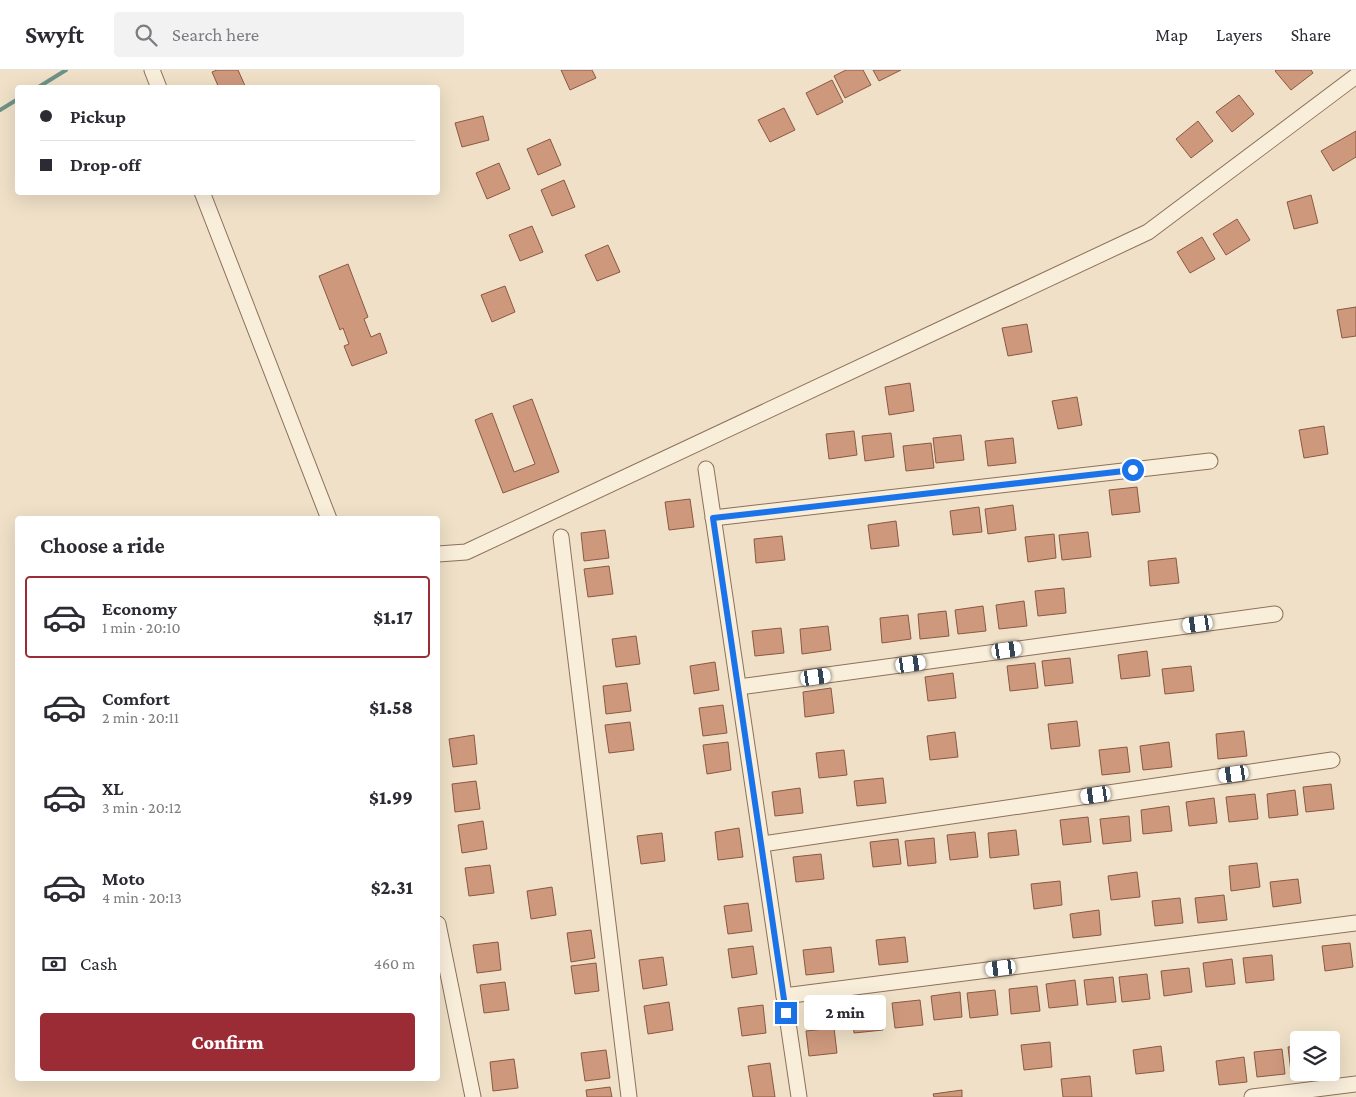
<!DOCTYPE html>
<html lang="en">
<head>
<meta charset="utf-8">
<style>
  :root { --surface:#fff; --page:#f2f2f3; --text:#2b2b33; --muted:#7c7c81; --line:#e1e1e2; --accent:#9b2b35 }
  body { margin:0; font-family:"Crimson Pro",serif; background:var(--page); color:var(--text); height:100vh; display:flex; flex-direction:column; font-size:19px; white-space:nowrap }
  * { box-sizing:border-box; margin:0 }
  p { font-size:16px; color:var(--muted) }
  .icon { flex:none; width:28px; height:28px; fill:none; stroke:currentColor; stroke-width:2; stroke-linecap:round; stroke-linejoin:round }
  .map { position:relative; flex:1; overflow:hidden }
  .sheet { position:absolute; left:15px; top:446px; width:425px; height:565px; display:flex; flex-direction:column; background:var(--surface); border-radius:5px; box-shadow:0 5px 20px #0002 }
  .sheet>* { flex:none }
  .guide { position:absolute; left:15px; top:15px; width:425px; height:110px; border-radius:5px; box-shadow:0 5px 20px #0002; display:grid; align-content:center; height:110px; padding:0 25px; background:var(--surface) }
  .tools { position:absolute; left:1290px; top:961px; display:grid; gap:10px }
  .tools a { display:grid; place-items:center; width:50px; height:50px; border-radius:5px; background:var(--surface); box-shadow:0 5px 20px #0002; font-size:25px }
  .end { position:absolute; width:22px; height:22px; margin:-11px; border:6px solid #1a73e8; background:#fff; box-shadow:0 0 0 2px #fff }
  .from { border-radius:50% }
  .bubble { position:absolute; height:35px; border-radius:5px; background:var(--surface); box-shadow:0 5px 20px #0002; font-size:16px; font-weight:800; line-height:35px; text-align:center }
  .car { position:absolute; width:15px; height:30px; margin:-15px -8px; border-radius:6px; box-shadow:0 0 4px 1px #0007; background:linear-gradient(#fff 24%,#345 0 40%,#fff 0 76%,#345 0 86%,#fff 0) }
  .guide b { display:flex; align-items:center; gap:18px; height:48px; font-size:19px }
  .guide b+b { border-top:1px solid var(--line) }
  .guide i { width:12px; height:12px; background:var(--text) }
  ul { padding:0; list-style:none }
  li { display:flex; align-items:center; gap:15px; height:82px; margin:0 10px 8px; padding:0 15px; border:2px solid transparent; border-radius:5px }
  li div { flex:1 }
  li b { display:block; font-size:19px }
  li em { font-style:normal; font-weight:800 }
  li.on { border-color:var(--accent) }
  li>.icon { width:45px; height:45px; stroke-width:1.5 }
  h2 { padding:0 25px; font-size:22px; line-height:60px }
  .pay { display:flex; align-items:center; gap:12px; height:55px; padding:0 25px; font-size:19px }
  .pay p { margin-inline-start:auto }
  .primary-button { display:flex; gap:10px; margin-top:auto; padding:10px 25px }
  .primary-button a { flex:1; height:58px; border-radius:5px; background:var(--accent); color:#fff; font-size:20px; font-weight:800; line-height:58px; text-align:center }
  header { display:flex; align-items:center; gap:30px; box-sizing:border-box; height:70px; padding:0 25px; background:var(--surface); border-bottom:1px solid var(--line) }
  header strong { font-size:24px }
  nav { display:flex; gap:28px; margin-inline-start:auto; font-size:18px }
  .search { width:350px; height:45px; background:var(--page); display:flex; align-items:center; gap:12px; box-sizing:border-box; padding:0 18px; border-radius:5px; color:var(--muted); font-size:19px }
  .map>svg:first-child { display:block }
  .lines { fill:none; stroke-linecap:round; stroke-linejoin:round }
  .stream { stroke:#6e9286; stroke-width:4 }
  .building { fill:#cd987c; stroke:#8b5841 }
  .minor-casing { stroke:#8b715c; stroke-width:17 }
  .minor { stroke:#f9eeda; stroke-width:15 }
  .route { stroke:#1a73e8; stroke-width:6 }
</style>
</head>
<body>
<header>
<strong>Swyft</strong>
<div class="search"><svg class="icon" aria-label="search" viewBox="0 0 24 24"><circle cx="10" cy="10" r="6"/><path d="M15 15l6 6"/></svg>Search here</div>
<nav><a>Map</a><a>Layers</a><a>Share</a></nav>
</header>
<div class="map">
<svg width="1356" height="1027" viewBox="0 0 1356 1027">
  <rect width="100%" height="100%" fill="#efe0c7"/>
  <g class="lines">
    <g class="stream">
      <path d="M37,18L66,0"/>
      <path d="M0,40L18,29"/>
    </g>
  </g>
  <g class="building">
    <path d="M217,0H238L246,18H219L212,2Z"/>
    <path d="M561,0H592L596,8L570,20Z"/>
    <path d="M846,0H863L871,15L845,28L834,6Z"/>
    <path d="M873,0H901L879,11Z"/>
    <path d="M1276,0H1311L1313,3L1291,20L1275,1Z"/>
    <path d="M832,10L843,32L817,45L806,23Z"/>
    <path d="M1239,25L1254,44L1232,62L1216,42Z"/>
    <path d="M784,38L795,60L770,72L758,50Z"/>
    <path d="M483,46L489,70L462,77L455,53Z"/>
    <path d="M1198,51L1213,71L1191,88L1176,69Z"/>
    <path d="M1356,61V87L1333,101L1321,81Z"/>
    <path d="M550,69L561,95L538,105L527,79Z"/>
    <path d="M499,93L510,119L487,129L476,103Z"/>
    <path d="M564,110L575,137L552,146L541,120Z"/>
    <path d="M1311,125L1318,153L1294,159L1287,132Z"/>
    <path d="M1237,149L1250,170L1226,185L1213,164Z"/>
    <path d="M532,156L543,182L520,191L509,165Z"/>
    <path d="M1202,167L1215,189L1190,203L1177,182Z"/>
    <path d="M608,175L620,202L597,211L585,185Z"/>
    <path d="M348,194L368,247L364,249L371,267L380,263L387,283L352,296L344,276L349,274L343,258L340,260L319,206Z"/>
    <path d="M505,216L515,242L492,252L481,225Z"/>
    <path d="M1356,237V266L1342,268L1337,240Z"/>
    <path d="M1027,254L1032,282L1008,286L1002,258Z"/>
    <path d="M910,313L914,341L889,345L885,317Z"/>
    <path d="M1077,327L1082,355L1058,359L1052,331Z"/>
    <path d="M532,329L559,402L503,423L475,350L492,343L514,402L535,394L513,336Z"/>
    <path d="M1324,356L1328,384L1304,388L1299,360Z"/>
    <path d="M854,361L857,385L829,389L826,364Z"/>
    <path d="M891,363L894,387L865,391L862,366Z"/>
    <path d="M961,365L964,390L936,393L933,368Z"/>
    <path d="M1013,368L1016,393L988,396L985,371Z"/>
    <path d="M931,373L934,398L906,401L903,376Z"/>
    <path d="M1137,417L1140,442L1112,445L1109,420Z"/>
    <path d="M690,429L694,457L669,460L665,432Z"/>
    <path d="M1013,435L1016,460L988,464L985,439Z"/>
    <path d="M979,437L982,462L953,465L950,441Z"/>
    <path d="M896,451L899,476L871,479L868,455Z"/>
    <path d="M605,460L609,488L584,491L581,463Z"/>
    <path d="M1088,462L1091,487L1062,490L1059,465Z"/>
    <path d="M1054,464L1056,488L1028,492L1025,467Z"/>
    <path d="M782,466L785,490L756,493L754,469Z"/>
    <path d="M1176,488L1179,513L1150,516L1148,491Z"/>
    <path d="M609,496L613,524L588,527L584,499Z"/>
    <path d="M1064,518L1066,543L1038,546L1035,521Z"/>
    <path d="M1024,531L1027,556L999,559L996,535Z"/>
    <path d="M983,536L986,561L958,564L955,540Z"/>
    <path d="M946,541L949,566L920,569L918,544Z"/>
    <path d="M908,545L911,569L882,573L880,548Z"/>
    <path d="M828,556L831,580L802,584L800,559Z"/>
    <path d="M781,558L784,583L755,586L752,561Z"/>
    <path d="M636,566L640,594L616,597L612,569Z"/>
    <path d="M1147,581L1150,606L1121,609L1118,585Z"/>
    <path d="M1070,588L1073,613L1045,616L1042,591Z"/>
    <path d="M715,592L719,620L694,624L690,596Z"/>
    <path d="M1035,593L1038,618L1010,621L1007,596Z"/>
    <path d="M1191,596L1194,621L1165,624L1162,599Z"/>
    <path d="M953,603L956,628L928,631L925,607Z"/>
    <path d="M627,613L631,641L606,644L603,616Z"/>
    <path d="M831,618L834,643L805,647L803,622Z"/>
    <path d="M723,635L727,663L703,666L699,638Z"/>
    <path d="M1077,651L1080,676L1051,679L1048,654Z"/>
    <path d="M630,652L634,680L609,683L605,655Z"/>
    <path d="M1244,661L1247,686L1218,689L1216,664Z"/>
    <path d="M955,662L958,687L930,690L927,666Z"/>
    <path d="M474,665L477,694L453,697L449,669Z"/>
    <path d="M728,672L731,700L707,704L703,675Z"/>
    <path d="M1169,672L1172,697L1143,700L1140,676Z"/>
    <path d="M1127,677L1130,702L1102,705L1099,680Z"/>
    <path d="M844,680L847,705L819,708L816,683Z"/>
    <path d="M883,708L886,733L857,736L854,711Z"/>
    <path d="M476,711L480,739L455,742L452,714Z"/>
    <path d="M1331,714L1334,739L1306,742L1303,717Z"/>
    <path d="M800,718L803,743L775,746L772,722Z"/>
    <path d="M1295,720L1298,745L1269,748L1267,724Z"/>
    <path d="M1255,724L1258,749L1229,752L1226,727Z"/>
    <path d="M1214,728L1217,753L1189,756L1186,732Z"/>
    <path d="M1169,736L1172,761L1143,764L1141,740Z"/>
    <path d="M1129,746L1131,771L1103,774L1100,749Z"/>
    <path d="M1088,747L1091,772L1063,775L1060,750Z"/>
    <path d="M483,751L487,779L462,783L458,755Z"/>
    <path d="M739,758L743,787L718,790L715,762Z"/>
    <path d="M1016,760L1019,785L990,788L988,763Z"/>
    <path d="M975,762L978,787L950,790L947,765Z"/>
    <path d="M662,763L665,791L641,794L637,766Z"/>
    <path d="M934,768L936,793L908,796L905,771Z"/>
    <path d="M898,769L901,794L873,797L870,772Z"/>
    <path d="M821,784L824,809L796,812L793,787Z"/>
    <path d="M1257,793L1260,817L1231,821L1229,796Z"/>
    <path d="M490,795L494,823L469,826L465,798Z"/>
    <path d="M1137,802L1140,827L1111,830L1108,806Z"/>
    <path d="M1298,809L1301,833L1273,837L1270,812Z"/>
    <path d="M1060,811L1062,835L1034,839L1031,814Z"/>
    <path d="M552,817L556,845L531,849L527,821Z"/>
    <path d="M1224,825L1227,850L1198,853L1195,828Z"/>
    <path d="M1180,828L1183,853L1155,856L1152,831Z"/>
    <path d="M748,833L752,861L728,864L724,836Z"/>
    <path d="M1099,840L1101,865L1073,868L1070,844Z"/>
    <path d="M591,860L595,888L571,892L567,863Z"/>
    <path d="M905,867L908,892L879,895L876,870Z"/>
    <path d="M498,872L501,900L477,903L473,875Z"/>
    <path d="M1350,873L1353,897L1325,901L1322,876Z"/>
    <path d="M753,876L757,904L732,908L728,879Z"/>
    <path d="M831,877L834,902L806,905L803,880Z"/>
    <path d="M1272,885L1274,910L1246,913L1243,888Z"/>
    <path d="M663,887L667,915L643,919L639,890Z"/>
    <path d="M1232,889L1235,914L1206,917L1203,893Z"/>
    <path d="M596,893L599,921L575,924L571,896Z"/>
    <path d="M1189,898L1192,922L1164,926L1161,901Z"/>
    <path d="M1147,904L1150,929L1122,932L1119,907Z"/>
    <path d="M1113,907L1116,932L1087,935L1084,910Z"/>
    <path d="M1075,910L1078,935L1049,938L1046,914Z"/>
    <path d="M505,912L509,940L484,943L480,915Z"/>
    <path d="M1037,916L1040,941L1011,944L1009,919Z"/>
    <path d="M995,920L998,945L970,948L967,923Z"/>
    <path d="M960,922L962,947L934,950L931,926Z"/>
    <path d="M920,930L923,955L895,958L892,933Z"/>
    <path d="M669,932L673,960L648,964L644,936Z"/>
    <path d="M763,935L766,963L742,966L738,938Z"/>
    <path d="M880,935L883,960L854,963L852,938Z"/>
    <path d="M834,958L837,983L809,986L806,961Z"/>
    <path d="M1050,972L1052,997L1024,1000L1021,975Z"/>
    <path d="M1161,976L1164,1001L1136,1004L1133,980Z"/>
    <path d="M1299,976V1001L1291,1002L1288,977Z"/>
    <path d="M1282,979L1285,1004L1257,1007L1254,982Z"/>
    <path d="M606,980L610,1008L585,1011L581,983Z"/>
    <path d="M1244,987L1247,1012L1219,1015L1216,991Z"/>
    <path d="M514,989L518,1018L493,1021L490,992Z"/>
    <path d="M770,993L775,1027H753L748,996Z"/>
    <path d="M1090,1006L1092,1027H1063L1061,1009Z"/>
    <path d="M610,1017L612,1027H587L586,1020Z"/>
    <path d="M962,1020V1027H934L933,1024Z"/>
  </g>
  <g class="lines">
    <defs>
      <g id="minor">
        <path d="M152,0L159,18"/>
        <path d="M202,122L329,449"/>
        <path d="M706,399L799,1027"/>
        <path d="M713,448L1210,391"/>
        <path d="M561,467L629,1027"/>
        <path d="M438,484L466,482L1148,162L1356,6"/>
        <path d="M739,617L1275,544"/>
        <path d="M762,774L1332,690"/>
        <path d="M438,854L473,1027"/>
        <path d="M784,926L1356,853"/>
        <path d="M1252,1027L1356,1014"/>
      </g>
    </defs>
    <use href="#minor" class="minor-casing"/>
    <use href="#minor" class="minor"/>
  </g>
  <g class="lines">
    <path class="route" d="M786,943L713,448L1133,400"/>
  </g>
</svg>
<div class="tools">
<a><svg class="icon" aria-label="layers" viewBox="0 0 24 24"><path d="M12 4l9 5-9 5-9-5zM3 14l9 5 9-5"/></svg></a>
</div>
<i class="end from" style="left:1133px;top:400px"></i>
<i class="end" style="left:786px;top:943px"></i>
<div class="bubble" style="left:804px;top:925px;width:82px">2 min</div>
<i class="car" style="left:1198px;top:554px;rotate:262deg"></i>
<i class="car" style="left:1007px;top:580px;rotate:82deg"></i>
<i class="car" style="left:911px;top:594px;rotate:82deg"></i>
<i class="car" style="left:816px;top:607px;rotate:82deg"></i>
<i class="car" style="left:1234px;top:704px;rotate:262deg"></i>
<i class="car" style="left:1096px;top:725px;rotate:262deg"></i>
<i class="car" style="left:1001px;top:898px;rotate:263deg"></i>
<div class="guide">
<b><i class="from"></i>Pickup</b>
<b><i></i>Drop-off</b>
</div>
<section class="sheet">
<h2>Choose a ride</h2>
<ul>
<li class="on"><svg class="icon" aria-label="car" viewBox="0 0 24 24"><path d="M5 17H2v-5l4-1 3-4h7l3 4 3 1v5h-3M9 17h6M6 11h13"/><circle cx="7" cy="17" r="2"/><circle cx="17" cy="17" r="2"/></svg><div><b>Economy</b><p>1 min · 20:10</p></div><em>$1.17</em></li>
<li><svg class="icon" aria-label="car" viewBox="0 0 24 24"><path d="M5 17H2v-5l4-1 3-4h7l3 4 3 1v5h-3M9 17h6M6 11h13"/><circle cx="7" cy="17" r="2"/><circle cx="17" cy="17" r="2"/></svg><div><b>Comfort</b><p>2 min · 20:11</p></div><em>$1.58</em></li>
<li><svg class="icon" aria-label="car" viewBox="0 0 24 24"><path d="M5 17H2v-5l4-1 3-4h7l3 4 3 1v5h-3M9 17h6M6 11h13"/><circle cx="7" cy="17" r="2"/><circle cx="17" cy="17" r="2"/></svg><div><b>XL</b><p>3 min · 20:12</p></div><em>$1.99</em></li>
<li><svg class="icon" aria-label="car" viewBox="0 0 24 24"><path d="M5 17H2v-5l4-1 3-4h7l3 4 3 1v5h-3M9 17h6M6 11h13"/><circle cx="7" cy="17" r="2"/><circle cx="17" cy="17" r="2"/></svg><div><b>Moto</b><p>4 min · 20:13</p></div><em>$2.31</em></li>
</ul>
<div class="pay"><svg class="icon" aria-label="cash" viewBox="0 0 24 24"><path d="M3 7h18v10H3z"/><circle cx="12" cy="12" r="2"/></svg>Cash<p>460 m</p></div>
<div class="primary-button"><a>Confirm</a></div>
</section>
</div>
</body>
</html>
